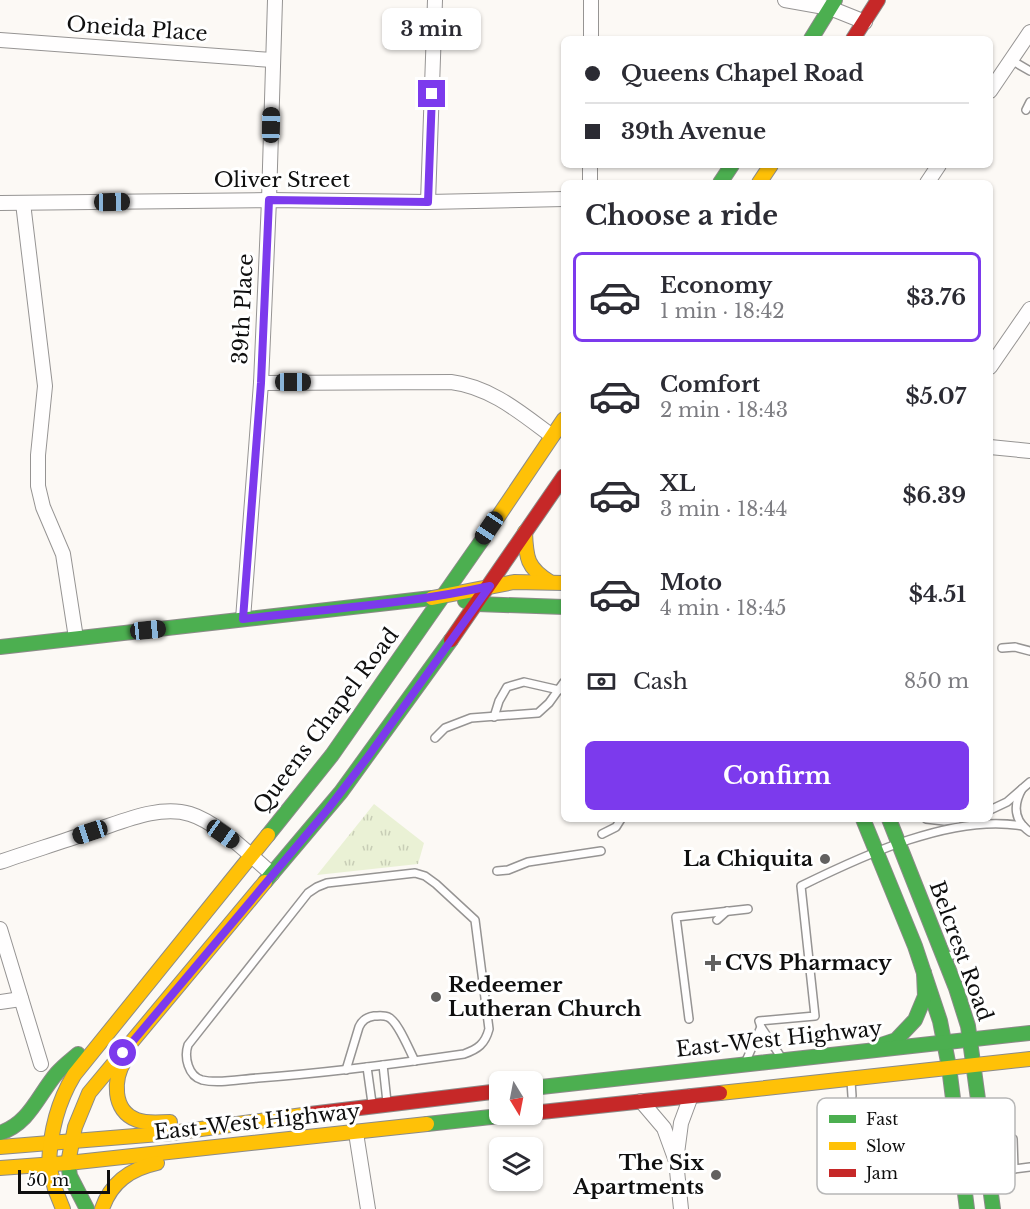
<!DOCTYPE html>
<html lang="en">
<head>
<meta charset="utf-8">
<style>
  :root { --surface:#fff; --page:#f2f2f3; --text:#2b2b33; --muted:#7c7c81; --line:#e1e1e2; --accent:#7c3aed }
  body { margin:0; font-family:"Libre Baskerville",serif; background:var(--page); color:var(--text); height:100vh; display:flex; flex-direction:column; font-size:22px; white-space:nowrap }
  * { box-sizing:border-box; margin:0 }
  p { font-size:20px; color:var(--muted) }
  .icon { flex:none; width:33px; height:33px; fill:none; stroke:currentColor; stroke-width:2; stroke-linecap:round; stroke-linejoin:round }
  .map { position:relative; flex:1; overflow:hidden }
  .side { position:absolute; left:561px; top:180px; width:432px; height:642px; display:flex; flex-direction:column; background:var(--surface); border-radius:9px; box-shadow:0 2px 4px #0004 }
  .side>* { flex:none }
  .hud { position:absolute; left:561px; top:36px; width:432px; height:132px; border-radius:9px; box-shadow:0 2px 4px #0004; display:grid; align-content:center; height:132px; padding:0 24px; background:var(--surface) }
  .needle { width:39px; rotate:170deg }
  .fabs { position:absolute; left:489px; top:1071px; display:grid; gap:12px }
  .fabs a { display:grid; place-items:center; width:54px; height:54px; border-radius:9px; background:var(--surface); box-shadow:0 2px 4px #0004; font-size:30px }
  .scale { position:absolute; left:18px; bottom:15px; width:92px; box-sizing:border-box; padding-left:6px; border:3px solid #0f0f0f; border-top:0; font-size:16px; line-height:21px; white-space:nowrap; color:#0f0f0f; -webkit-text-stroke:4px #fff; paint-order:stroke }
  .end { position:absolute; width:27px; height:27px; margin:-14px; border:8px solid #7c3aed; background:#fff; box-shadow:0 0 0 3px #fff }
  .from { border-radius:50% }
  .bubble { position:absolute; height:42px; border-radius:9px; background:var(--surface); box-shadow:0 2px 4px #0004; font-size:20px; font-weight:800; line-height:42px; text-align:center }
  .car { position:absolute; width:18px; height:36px; margin:-18px -9px; border-radius:8px; box-shadow:0 0 4px 2px #0007; background:linear-gradient(#222 24%,#8ab4d8 0 40%,#222 0 76%,#8ab4d8 0 86%,#222 0) }
  .hud b { display:flex; align-items:center; gap:21px; height:57px; font-size:22px }
  .hud b+b { border-top:2px solid var(--line) }
  .hud i { width:15px; height:15px; background:var(--text) }
  ul { padding:0; list-style:none }
  li { display:flex; align-items:center; gap:18px; height:90px; margin:0 12px 9px; padding:0 12px; border:3px solid transparent; border-radius:9px }
  li div { flex:1 }
  li b { display:block; font-size:22px }
  li em { font-style:normal; font-weight:800 }
  li.current { border-color:var(--accent) }
  li>.icon { width:54px; height:54px; stroke-width:1.5 }
  h2 { padding:0 24px; font-size:27px; line-height:72px }
  .pay { display:flex; align-items:center; gap:15px; height:66px; padding:0 24px; font-size:22px }
  .pay p { margin-inline-start:auto }
  .button { display:flex; gap:12px; margin-top:auto; padding:12px 24px }
  .button a { flex:1; height:69px; border-radius:9px; background:var(--accent); color:#fff; font-size:24px; font-weight:800; line-height:69px; text-align:center }
  .map>svg:first-child { display:block }
  .park { fill:url(#park-tufts) }
  .lines { fill:none; stroke-linecap:round; stroke-linejoin:round }
  .lane-casing { stroke:#969493; stroke-width:10 }
  .street-casing { stroke:#969493; stroke-width:16 }
  .fast-casing { stroke:#8c8b89; stroke-width:16 }
  .slow-casing { stroke:#8c8b89; stroke-width:16 }
  .jam-casing { stroke:#8c8b89; stroke-width:16 }
  .lane { stroke:#fffefe; stroke-width:7 }
  .street { stroke:#fffefe; stroke-width:14 }
  .fast { stroke:#4caf50; stroke-width:14 }
  .slow { stroke:#ffc107; stroke-width:14 }
  .jam { stroke:#c62828; stroke-width:14 }
  .route { stroke:#7c3aed; stroke-width:8 }
  .poi-dot { fill:#626160; stroke:#fff; stroke-width:2 }
  .labels { text-anchor:middle; dominant-baseline:central; stroke-width:6; stroke-linejoin:round; paint-order:stroke }
  .street-label { font-size:21px; fill:#0f0f0f; stroke:#fff }
  .poi-label { font-size:21px; font-weight:bold; fill:#0f0f0f; stroke:#fff; text-anchor:end }
  .key { fill:#fff; stroke:#b7b7b7; stroke-width:1.5 }
  .key-label { font-size:16px; fill:#0f0f0f }
</style>
</head>
<body>
<div class="map">
<svg width="1030" height="1209" viewBox="0 0 1030 1209">
  <defs>
    <pattern id="park-tufts" width="24" height="20" patternUnits="userSpaceOnUse" patternTransform="scale(1.5)"><rect width="24" height="20" fill="#eaf1d5"/><path d="M3 7l-1-3M5 7V3M7 7l1-3M15 17l-1-3M17 17v-4M19 17l1-3" fill="none" stroke="#c8cdb6"/></pattern>
  </defs>
  <rect width="100%" height="100%" fill="#fcf9f5"/>
  <path class="park" d="M374,804L424,843L418,864L317,875Z"/>
  <g class="lines">
    <defs>
      <g id="lane">
        <path d="M1011,60L1030,71"/>
        <path d="M1026,110L1030,102"/>
        <path d="M1002,648L1015,647L1030,651"/>
        <path d="M494,717L499,701L507,687L524,682L559,690"/>
        <path d="M435,738L445,728L471,718L538,713L549,703L564,682"/>
        <path d="M1022,789C1013,805 1014,821 1030,832"/>
        <path d="M990,810L1007,802L1030,782"/>
        <path d="M926,819L944,821L958,819"/>
        <path d="M602,834L616,827L621,819"/>
        <path d="M497,871L508,870L528,862L601,851"/>
        <path d="M415,873L425,876L436,884L475,920L489,1029C485,1044 478,1049 464,1054C395,1064 327,1073 258,1078C241,1079 219,1084 202,1080C188,1076 184,1057 188,1045L308,893L317,887L327,883Z"/>
        <path d="M717,920L727,911"/>
        <path d="M946,956L959,954"/>
        <path d="M689,1019L676,917L748,909"/>
        <path d="M761,1027L759,1021L815,1016L801,886C862,856 953,813 1023,826"/>
        <path d="M746,1061L761,1027L781,1057"/>
        <path d="M383,1065L387,1102"/>
        <path d="M367,1067L372,1103"/>
        <path d="M346,1070L359,1027C362,1020 367,1017 374,1016C378,1016 384,1015 388,1017C398,1021 409,1050 415,1061"/>
        <path d="M851,1081L852,1096"/>
        <path d="M1013,1139L1014,1169"/>
        <path d="M989,1172L1030,1167"/>
      </g>
      <g id="street">
        <path d="M785,0L830,8L865,22"/>
        <path d="M591,39V0"/>
        <path d="M0,40L272,60"/>
        <path d="M990,91L1030,32"/>
        <path d="M590,183V165"/>
        <path d="M927,183L939,165"/>
        <path d="M428,202L435,0"/>
        <path d="M0,203L269,200L428,202L564,199"/>
        <path d="M23,203L45,386L38,455V486L43,507L63,554L76,638"/>
        <path d="M990,367L1030,309"/>
        <path d="M261,383L451,382C491,387 521,413 552,436"/>
        <path d="M990,447L1030,451"/>
        <path d="M243,619L261,383L269,200L275,0"/>
        <path d="M0,862C29,852 58,843 87,833C118,824 157,804 190,814C217,822 250,855 272,874"/>
        <path d="M0,929L41,1064"/>
        <path d="M0,1002L21,999"/>
        <path d="M641,1101L664,1128L676,1161"/>
        <path d="M356,1133L368,1209"/>
        <path d="M681,1209L676,1161L681,1123L691,1096"/>
      </g>
      <g id="fast">
        <path d="M811,39L835,0"/>
        <path d="M720,183L732,165"/>
        <path d="M465,601L477,604L564,607"/>
        <path d="M0,647L432,598"/>
        <path d="M863,819L915,946L940,1021L949,1067L967,1209"/>
        <path d="M889,819L956,988L968,1026L993,1209"/>
        <path d="M268,835L332,755L487,533"/>
        <path d="M265,882L341,792L451,640"/>
        <path d="M878,1046L896,1040L915,1020L925,996L924,973"/>
        <path d="M532,1088L1030,1033"/>
        <path d="M427,1124L518,1114"/>
        <path d="M0,1133C30,1123 38,1095 57,1073C63,1066 71,1060 78,1054"/>
        <path d="M68,1163L70,1176L87,1209"/>
      </g>
      <g id="slow">
        <path d="M759,183L771,165"/>
        <path d="M525,532C526,558 527,568 550,582"/>
        <path d="M487,533L564,419"/>
        <path d="M432,598L514,582L564,583"/>
        <path d="M125,1060C113,1079 112,1111 137,1120C148,1124 159,1122 170,1122"/>
        <path d="M720,1093L1030,1059"/>
        <path d="M0,1147L172,1133L310,1114"/>
        <path d="M68,1163L75,1127L89,1093L265,882"/>
        <path d="M49,1165L55,1189L63,1209"/>
        <path d="M49,1165C50,1132 57,1103 74,1075L268,835"/>
        <path d="M0,1168L68,1163L427,1124"/>
        <path d="M102,1209C111,1182 130,1169 157,1163"/>
      </g>
      <g id="jam">
        <path d="M853,39L878,0"/>
        <path d="M451,640L564,476"/>
        <path d="M532,1113L720,1093"/>
        <path d="M310,1114L500,1091"/>
      </g>
    </defs>
    <use href="#lane" class="lane-casing"/>
    <use href="#street" class="street-casing"/>
    <use href="#fast" class="fast-casing"/>
    <use href="#slow" class="slow-casing"/>
    <use href="#jam" class="jam-casing"/>
    <use href="#lane" class="lane"/>
    <use href="#street" class="street"/>
    <use href="#fast" class="fast"/>
    <use href="#slow" class="slow"/>
    <use href="#jam" class="jam"/>
  </g>
  <g class="lines">
    <path class="route" d="M123,1053L328,809L367,758L490,586C409,604 326,609 243,619L261,383L269,200L428,202L432,94"/>
  </g>
  <g class="poi-dot">
    <circle cx="825" cy="859" r="6"/>
    <path d="M710 954h6v6h6v6h-6v6h-6v-6h-6v-6h6z"/>
    <circle cx="436" cy="997" r="6"/>
    <circle cx="716" cy="1175" r="6"/>
  </g>
  <g class="labels">
    <g class="street-label">
      <text transform="translate(137 29) rotate(4)">Oneida Place</text>
      <text x="282" y="180">Oliver Street</text>
      <text transform="translate(243 309) rotate(-87)">39th Place</text>
      <text transform="translate(326 721) rotate(-53)">Queens Chapel Road</text>
      <text transform="translate(961 951) rotate(70)">Belcrest Road</text>
      <text transform="translate(779 1039) rotate(-6)">East-West Highway</text>
      <text transform="translate(257 1122) rotate(-6)">East-West Highway</text>
    </g>
    <g class="poi-label">
      <text x="813" y="859">La Chiquita</text>
      <text x="725" y="963" text-anchor="start">CVS Pharmacy</text>
      <text x="448" y="985" text-anchor="start">Redeemer<tspan x="448" dy="24">Lutheran Church</tspan></text>
      <text x="704" y="1163">The Six<tspan x="704" dy="24">Apartments</tspan></text>
    </g>
  </g>
  <rect x="817" y="1098" width="198" height="96" rx="9" class="key"/>
  <rect x="829" y="1115" width="27" height="8" fill="#4caf50"/>
  <rect x="829" y="1142" width="27" height="8" fill="#ffc107"/>
  <rect x="829" y="1169" width="27" height="8" fill="#c62828"/>
  <g class="key-label">
    <text x="866" y="1125">Fast</text>
    <text x="866" y="1152">Slow</text>
    <text x="866" y="1179">Jam</text>
  </g>
</svg>
<div class="fabs">
<a><svg class="needle" viewBox="-14 -14 28 28"><path d="M0-13l5 13h-10z" fill="#e53935"/><path d="M0 13l5-13h-10z" fill="#7c7c81"/></svg></a>
<a><svg class="icon" aria-label="layers" viewBox="0 0 24 24"><path d="M12 4l9 5-9 5-9-5zM3 14l9 5 9-5"/></svg></a>
</div>
<div class="scale">50 m</div>
<i class="end from" style="left:123px;top:1053px"></i>
<i class="end" style="left:432px;top:94px"></i>
<div class="bubble" style="left:382px;top:8px;width:99px">3 min</div>
<i class="car" style="left:271px;top:125px;rotate:1deg"></i>
<i class="car" style="left:112px;top:202px;rotate:89deg"></i>
<i class="car" style="left:293px;top:382px;rotate:90deg"></i>
<i class="car" style="left:489px;top:528px;rotate:214deg"></i>
<i class="car" style="left:148px;top:630px;rotate:84deg"></i>
<i class="car" style="left:90px;top:832px;rotate:252deg"></i>
<i class="car" style="left:223px;top:834px;rotate:125deg"></i>
<div class="hud">
<b><i class="from"></i>Queens Chapel Road</b>
<b><i></i>39th Avenue</b>
</div>
<section class="side">
<h2>Choose a ride</h2>
<ul>
<li class="current"><svg class="icon" aria-label="car" viewBox="0 0 24 24"><path d="M5 17H2v-5l4-1 3-4h7l3 4 3 1v5h-3M9 17h6M6 11h13"/><circle cx="7" cy="17" r="2"/><circle cx="17" cy="17" r="2"/></svg><div><b>Economy</b><p>1 min · 18:42</p></div><em>$3.76</em></li>
<li><svg class="icon" aria-label="car" viewBox="0 0 24 24"><path d="M5 17H2v-5l4-1 3-4h7l3 4 3 1v5h-3M9 17h6M6 11h13"/><circle cx="7" cy="17" r="2"/><circle cx="17" cy="17" r="2"/></svg><div><b>Comfort</b><p>2 min · 18:43</p></div><em>$5.07</em></li>
<li><svg class="icon" aria-label="car" viewBox="0 0 24 24"><path d="M5 17H2v-5l4-1 3-4h7l3 4 3 1v5h-3M9 17h6M6 11h13"/><circle cx="7" cy="17" r="2"/><circle cx="17" cy="17" r="2"/></svg><div><b>XL</b><p>3 min · 18:44</p></div><em>$6.39</em></li>
<li><svg class="icon" aria-label="car" viewBox="0 0 24 24"><path d="M5 17H2v-5l4-1 3-4h7l3 4 3 1v5h-3M9 17h6M6 11h13"/><circle cx="7" cy="17" r="2"/><circle cx="17" cy="17" r="2"/></svg><div><b>Moto</b><p>4 min · 18:45</p></div><em>$4.51</em></li>
</ul>
<div class="pay"><svg class="icon" aria-label="cash" viewBox="0 0 24 24"><path d="M3 7h18v10H3z"/><circle cx="12" cy="12" r="2"/></svg>Cash<p>850 m</p></div>
<div class="button"><a>Confirm</a></div>
</section>
</div>
</body>
</html>
